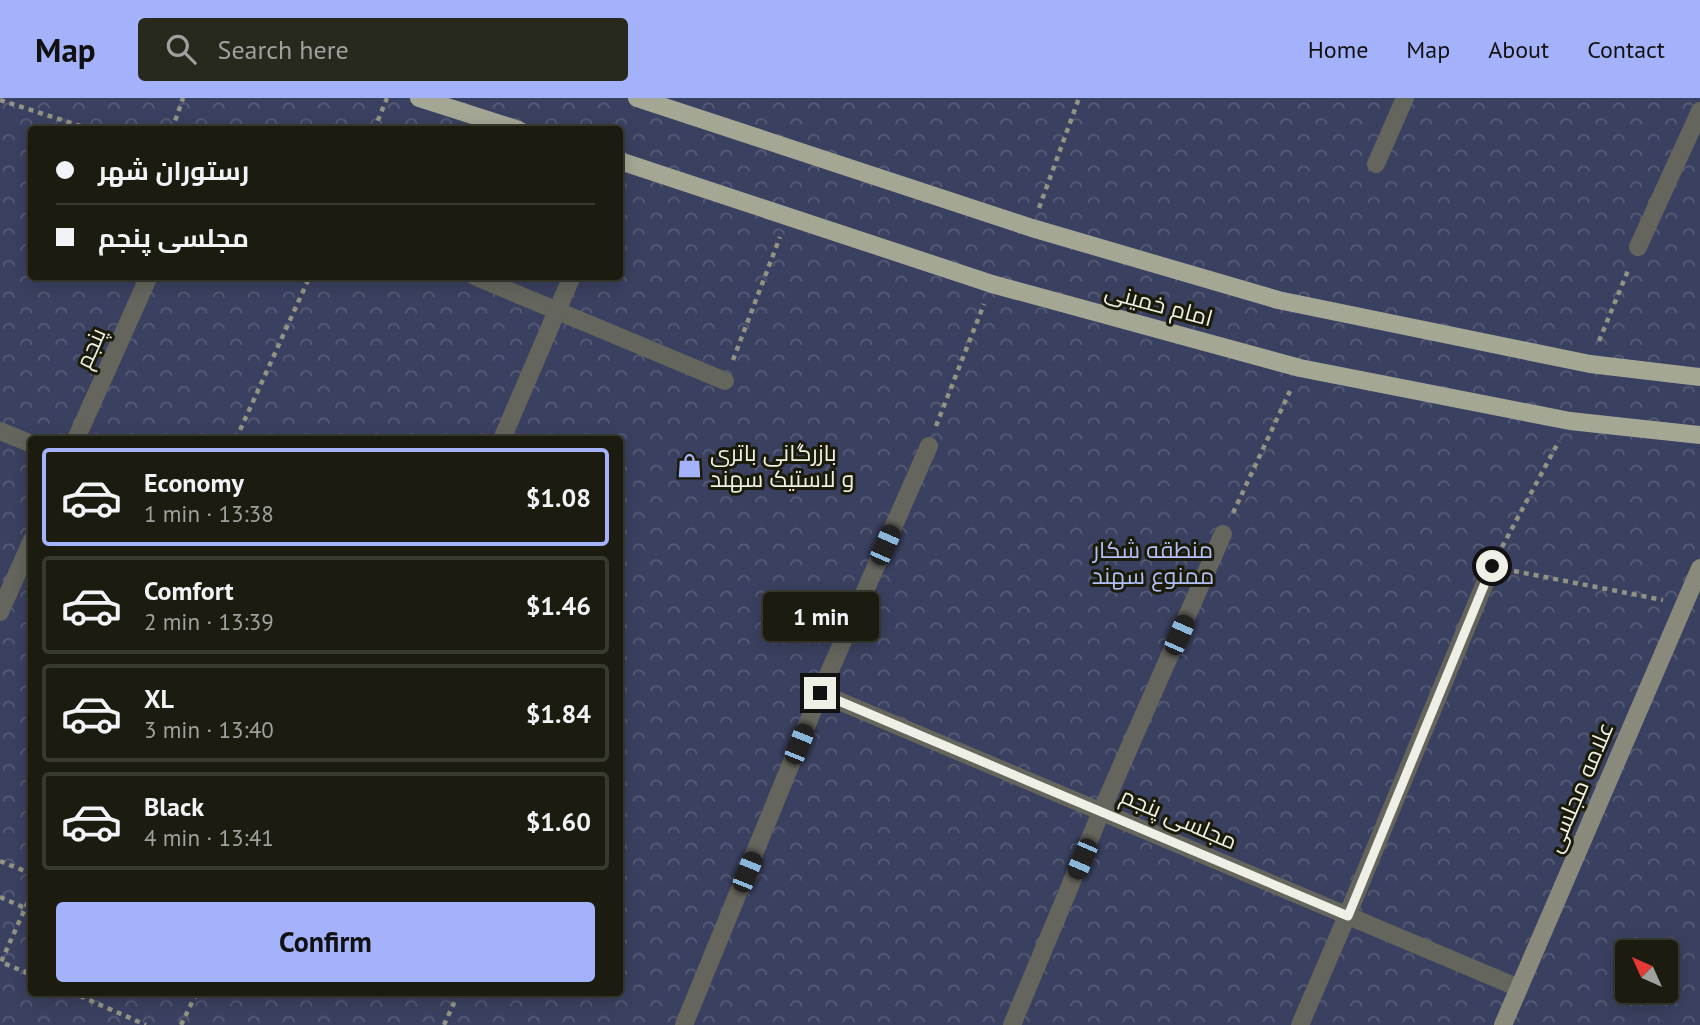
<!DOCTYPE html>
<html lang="en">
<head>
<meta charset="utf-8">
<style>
  :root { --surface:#1b1c0f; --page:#28291d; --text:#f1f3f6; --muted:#a0a19e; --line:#393a2f; --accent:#a4b2fc }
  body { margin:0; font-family:"PT Sans",Cairo,sans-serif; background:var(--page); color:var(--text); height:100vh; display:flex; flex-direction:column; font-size:26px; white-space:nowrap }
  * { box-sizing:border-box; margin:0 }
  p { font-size:23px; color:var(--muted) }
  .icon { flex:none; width:38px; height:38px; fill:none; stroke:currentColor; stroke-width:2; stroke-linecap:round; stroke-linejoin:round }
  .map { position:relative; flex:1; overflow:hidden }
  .details { position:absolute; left:28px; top:338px; width:595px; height:560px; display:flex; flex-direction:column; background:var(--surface); border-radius:7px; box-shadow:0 4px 18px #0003,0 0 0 2px var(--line) }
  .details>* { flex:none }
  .banner { position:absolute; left:28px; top:28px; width:595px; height:154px; border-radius:7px; box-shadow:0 4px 18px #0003,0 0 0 2px var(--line); display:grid; align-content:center; height:154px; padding:0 28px; background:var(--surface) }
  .needle { width:46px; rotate:315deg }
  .controls { position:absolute; left:1615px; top:842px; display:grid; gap:14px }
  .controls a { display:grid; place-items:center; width:63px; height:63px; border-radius:7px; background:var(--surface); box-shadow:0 4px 18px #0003,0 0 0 2px var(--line); font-size:35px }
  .end { position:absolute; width:32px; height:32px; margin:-16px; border:9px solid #eff0e5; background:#111; box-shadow:0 0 0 4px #111 }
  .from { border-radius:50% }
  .bubble { position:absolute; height:49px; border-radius:7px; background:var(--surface); box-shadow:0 4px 18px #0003,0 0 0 2px var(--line); font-size:23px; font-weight:600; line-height:49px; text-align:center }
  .car { position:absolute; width:21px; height:42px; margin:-21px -10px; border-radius:9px; box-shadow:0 0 5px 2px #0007; background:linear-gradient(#222 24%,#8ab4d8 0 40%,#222 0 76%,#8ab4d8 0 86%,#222 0) }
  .banner b { display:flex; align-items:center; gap:24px; height:66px; font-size:26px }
  .banner b+b { border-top:2px solid var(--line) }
  .banner i { width:18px; height:18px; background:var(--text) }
  ul { padding:12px 0 0; list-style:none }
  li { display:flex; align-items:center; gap:21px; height:98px; margin:0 14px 10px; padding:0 14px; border:4px solid var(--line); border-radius:7px }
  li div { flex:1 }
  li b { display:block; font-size:26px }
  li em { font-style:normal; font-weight:600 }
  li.selected { border-color:var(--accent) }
  li>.icon { width:63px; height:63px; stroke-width:1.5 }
  .cta { display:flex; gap:14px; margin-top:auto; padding:14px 28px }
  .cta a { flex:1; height:80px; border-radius:7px; background:var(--accent); color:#111; font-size:28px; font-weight:600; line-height:80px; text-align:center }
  header { display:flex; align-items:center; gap:42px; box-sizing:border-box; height:98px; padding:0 35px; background:var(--accent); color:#111 }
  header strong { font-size:33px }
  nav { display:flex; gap:38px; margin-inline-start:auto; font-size:24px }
  .search { width:490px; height:63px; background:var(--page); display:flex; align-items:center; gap:18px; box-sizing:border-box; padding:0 24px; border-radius:7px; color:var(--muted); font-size:26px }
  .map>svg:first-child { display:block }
  .park { fill:url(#park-crowns); fill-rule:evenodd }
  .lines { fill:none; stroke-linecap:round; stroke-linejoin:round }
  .path { stroke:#929385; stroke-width:4.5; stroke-dasharray:5 5; stroke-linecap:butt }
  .street { stroke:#64655c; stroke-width:18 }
  .secondary { stroke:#898a7c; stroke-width:18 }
  .primary { stroke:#a5a795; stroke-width:18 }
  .route { stroke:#eff0e5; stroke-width:9 }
  .labels { text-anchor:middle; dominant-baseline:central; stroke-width:6; stroke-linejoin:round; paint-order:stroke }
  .street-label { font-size:23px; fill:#eff0e5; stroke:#1b1b0a }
  .poi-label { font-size:23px; fill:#eff0e5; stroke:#1b1b0a; text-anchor:start }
  .park-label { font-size:23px; fill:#b3bff9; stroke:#1b1b0a }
</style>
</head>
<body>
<header>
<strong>Map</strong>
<div class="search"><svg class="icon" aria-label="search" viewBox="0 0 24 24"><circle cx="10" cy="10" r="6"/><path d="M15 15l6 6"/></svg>Search here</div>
<nav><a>Home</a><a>Map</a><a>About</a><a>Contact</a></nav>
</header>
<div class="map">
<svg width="1700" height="927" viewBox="0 0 1700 927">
  <defs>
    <pattern id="park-crowns" width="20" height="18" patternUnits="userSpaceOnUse" patternTransform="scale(1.75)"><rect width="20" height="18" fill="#3a405f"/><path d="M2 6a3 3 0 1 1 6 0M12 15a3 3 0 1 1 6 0" fill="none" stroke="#575c76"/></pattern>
  </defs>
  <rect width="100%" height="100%" fill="#242514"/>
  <path class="park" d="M0,0H1700V927H0ZM32,32H620V178H32ZM32,341H620V894H32ZM1628,854H1666V892H1628Z"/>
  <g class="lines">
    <g class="path">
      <path d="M0,2L93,32"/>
      <path d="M172,32L183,0"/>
      <path d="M374,32L387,0"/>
      <path d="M1039,110L1079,0"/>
      <path d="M1599,243L1629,170"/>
      <path d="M733,262L780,139"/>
      <path d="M936,328L984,206"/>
      <path d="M236,341L310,178"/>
      <path d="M1233,415L1290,293"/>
      <path d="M1502,449L1559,343"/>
      <path d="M1514,473L1663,502"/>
      <path d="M0,763L32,776"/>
      <path d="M32,795L1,864L32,877"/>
      <path d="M0,799L25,810"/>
      <path d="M71,894L146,927"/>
      <path d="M181,927L197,894"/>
      <path d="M444,927L459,894"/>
    </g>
    <g class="street">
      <path d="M1376,66L1405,0"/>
      <path d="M1638,149L1700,13"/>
      <path d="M474,178L725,283"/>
      <path d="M0,333L32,346"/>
      <path d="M76,341L149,178"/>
      <path d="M502,341L572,178"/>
      <path d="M0,514L32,442"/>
      <path d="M820,595L1519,890"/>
      <path d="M684,927L820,595L929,348"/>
      <path d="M1012,927L1101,714L1223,436"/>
      <path d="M1300,927L1347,818L1492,468"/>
    </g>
    <path class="secondary" d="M1503,927L1700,470"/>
    <g class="primary">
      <path d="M419,0L519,32"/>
      <path d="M637,0L1032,130L1278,202L1590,266L1700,279"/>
      <path d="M620,63L992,186L1300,270L1570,323L1700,337"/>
    </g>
  </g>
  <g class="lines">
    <path class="route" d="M820,595L1348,818L1492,468"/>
  </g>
  <defs>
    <symbol id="shop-bare" viewBox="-9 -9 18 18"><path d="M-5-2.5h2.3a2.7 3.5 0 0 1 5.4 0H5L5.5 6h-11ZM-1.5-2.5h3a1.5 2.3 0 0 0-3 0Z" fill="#a4b2fc" stroke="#1b1b0a" stroke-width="2.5" paint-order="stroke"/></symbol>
  </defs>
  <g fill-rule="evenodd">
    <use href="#shop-bare" x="672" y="350" width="35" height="35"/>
  </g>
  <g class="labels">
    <g class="street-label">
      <text transform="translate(1159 206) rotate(15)">امام خمینی</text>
      <text transform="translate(90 250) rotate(-66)">پنجم</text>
      <text transform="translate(1579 689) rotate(-67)">علامه مجلسی</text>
      <text transform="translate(1179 720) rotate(23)">مجلسی پنجم</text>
    </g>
    <g class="poi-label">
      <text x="710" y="354">بازرگانی باتری<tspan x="710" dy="26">و لاستیک سهند</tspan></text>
    </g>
    <g class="park-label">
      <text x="1153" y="451">منطقه شکار<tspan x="1153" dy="26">ممنوع سهند</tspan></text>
    </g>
  </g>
</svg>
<div class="controls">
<a><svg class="needle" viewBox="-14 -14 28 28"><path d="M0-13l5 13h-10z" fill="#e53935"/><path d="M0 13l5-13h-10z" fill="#a0a19e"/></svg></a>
</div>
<i class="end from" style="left:1492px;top:468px"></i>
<i class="end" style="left:820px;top:595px"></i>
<div class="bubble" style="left:763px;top:494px;width:116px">1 min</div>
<i class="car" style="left:885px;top:447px;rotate:24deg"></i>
<i class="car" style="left:1179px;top:537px;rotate:24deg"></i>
<i class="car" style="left:799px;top:646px;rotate:22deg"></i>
<i class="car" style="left:1082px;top:761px;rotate:203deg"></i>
<i class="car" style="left:747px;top:774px;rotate:22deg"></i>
<div class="banner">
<b><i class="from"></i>رستوران شهر</b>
<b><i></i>مجلسی پنجم</b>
</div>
<section class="details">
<ul>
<li class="selected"><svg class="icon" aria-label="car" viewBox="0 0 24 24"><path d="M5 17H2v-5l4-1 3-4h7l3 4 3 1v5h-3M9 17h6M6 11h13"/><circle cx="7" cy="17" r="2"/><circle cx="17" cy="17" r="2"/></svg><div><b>Economy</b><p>1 min · 13:38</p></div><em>$1.08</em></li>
<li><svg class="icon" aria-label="car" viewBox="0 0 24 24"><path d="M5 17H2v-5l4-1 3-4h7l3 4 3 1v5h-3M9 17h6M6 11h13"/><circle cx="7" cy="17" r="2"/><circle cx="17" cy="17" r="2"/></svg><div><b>Comfort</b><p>2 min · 13:39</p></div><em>$1.46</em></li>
<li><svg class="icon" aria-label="car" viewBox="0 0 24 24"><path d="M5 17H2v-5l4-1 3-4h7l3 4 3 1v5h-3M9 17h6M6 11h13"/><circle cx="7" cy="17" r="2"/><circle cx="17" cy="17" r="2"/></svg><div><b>XL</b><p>3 min · 13:40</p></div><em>$1.84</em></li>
<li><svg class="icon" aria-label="car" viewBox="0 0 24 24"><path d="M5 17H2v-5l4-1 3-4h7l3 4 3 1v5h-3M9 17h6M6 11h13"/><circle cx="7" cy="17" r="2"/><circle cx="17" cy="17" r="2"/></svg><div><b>Black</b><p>4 min · 13:41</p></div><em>$1.60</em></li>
</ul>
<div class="cta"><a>Confirm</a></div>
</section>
</div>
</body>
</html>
